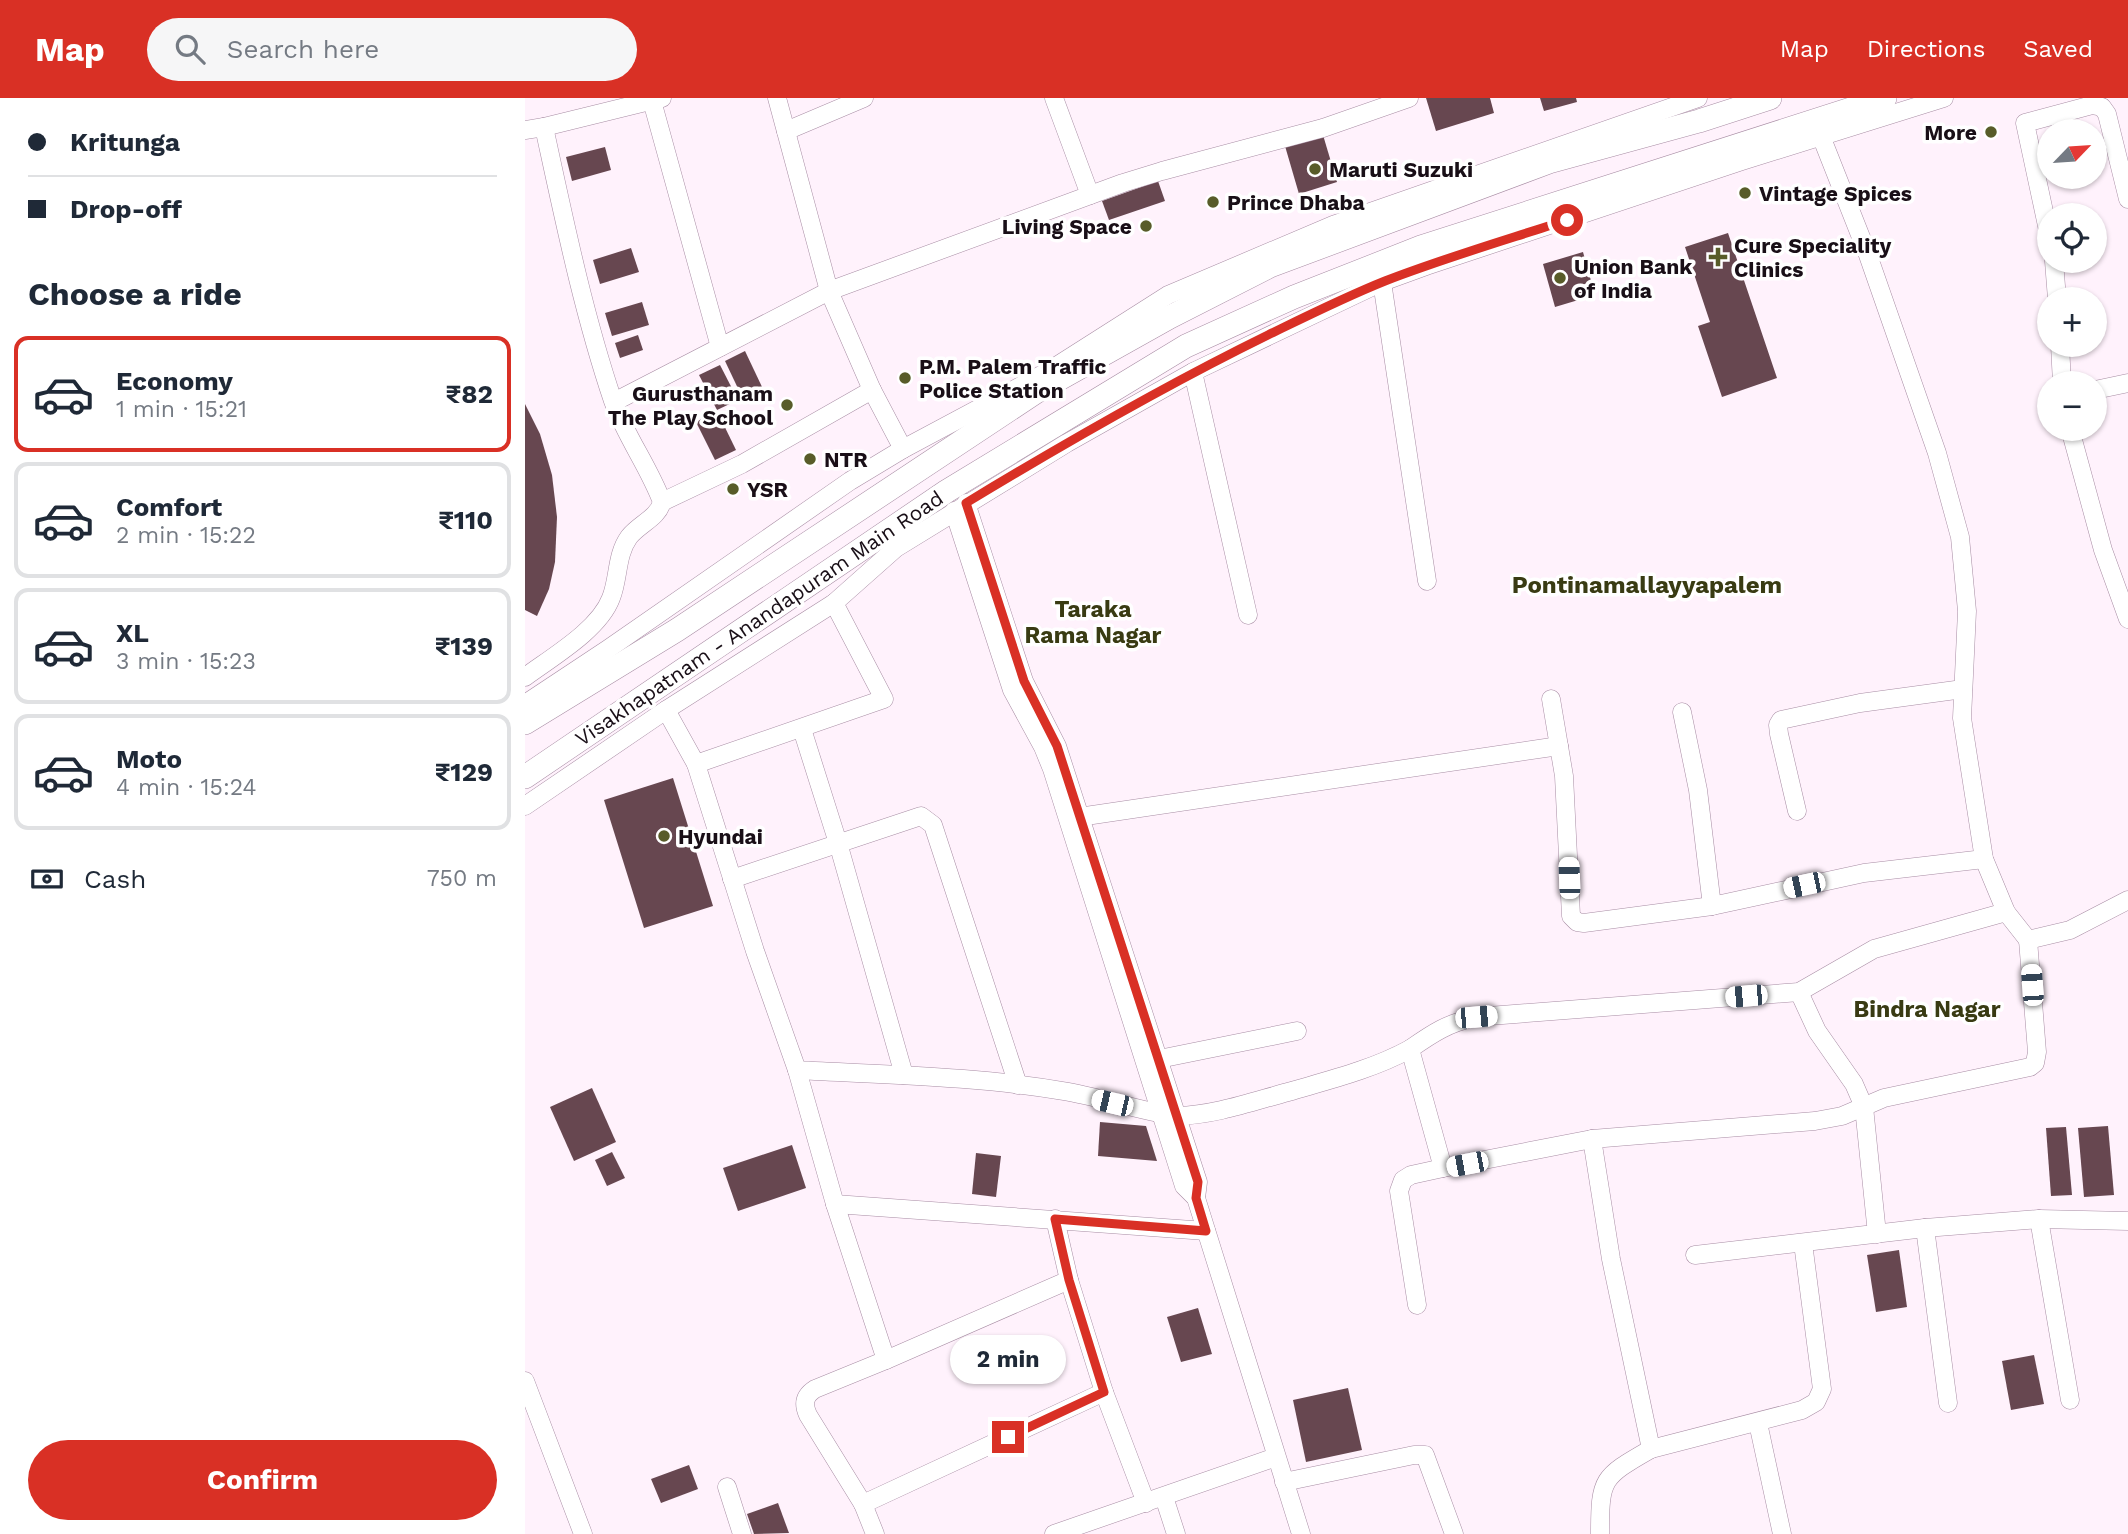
<!DOCTYPE html>
<html lang="en">
<head>
<meta charset="utf-8">
<style>
  :root { --surface:#fff; --page:#f6f6f7; --text:#1f2937; --muted:#747a83; --line:#e0e1e3; --accent:#d93025 }
  body { margin:0; font-family:"Work Sans",sans-serif; background:var(--page); color:var(--text); height:100vh; display:flex; flex-direction:column; font-size:26px; white-space:nowrap }
  * { box-sizing:border-box; margin:0 }
  p { font-size:23px; color:var(--muted) }
  .icon { flex:none; width:38px; height:38px; fill:none; stroke:currentColor; stroke-width:2; stroke-linecap:round; stroke-linejoin:round }
  .map { position:relative; flex:1; overflow:hidden }
  .sheet { display:flex; flex-direction:column; background:var(--surface); width:525px }
  .sheet>* { flex:none }
  .banner { display:grid; align-content:center; height:154px; padding:0 28px; background:var(--surface) }
  .needle { width:46px; rotate:65deg }
  .tools { position:absolute; left:1512px; top:21px; display:grid; gap:14px }
  .tools a { display:grid; place-items:center; width:70px; height:70px; border-radius:50%; background:var(--surface); box-shadow:0 2px 5px #0004; font-size:35px }
  .end { position:absolute; width:32px; height:32px; margin:-16px; border:9px solid #d93025; background:#fff; box-shadow:0 0 0 4px #fff }
  .from { border-radius:50% }
  .bubble { position:absolute; height:49px; border-radius:24px; background:var(--surface); box-shadow:0 2px 5px #0004; font-size:23px; font-weight:700; line-height:49px; text-align:center }
  .car { position:absolute; width:21px; height:42px; margin:-21px -10px; border-radius:9px; box-shadow:0 0 5px 2px #0007; background:linear-gradient(#fff 24%,#345 0 40%,#fff 0 76%,#345 0 86%,#fff 0) }
  .banner b { display:flex; align-items:center; gap:24px; height:66px; font-size:26px }
  .banner b+b { border-top:2px solid var(--line) }
  .banner i { width:18px; height:18px; background:var(--text) }
  ul { padding:0; list-style:none }
  li { display:flex; align-items:center; gap:21px; height:116px; margin:0 14px 10px; padding:0 14px; border:4px solid var(--line); border-radius:14px }
  li div { flex:1 }
  li b { display:block; font-size:26px }
  li em { font-style:normal; font-weight:700 }
  li.current { border-color:var(--accent) }
  li>.icon { width:63px; height:63px; stroke-width:1.5 }
  h2 { padding:0 28px; font-size:32px; line-height:84px }
  .pay { display:flex; align-items:center; gap:18px; height:77px; padding:0 28px; font-size:26px }
  .pay p { margin-inline-start:auto }
  .action { display:flex; gap:14px; margin-top:auto; padding:14px 28px }
  .action a { flex:1; height:80px; border-radius:42px; background:var(--accent); color:#fff; font-size:28px; font-weight:700; line-height:80px; text-align:center }
  header { display:flex; align-items:center; gap:42px; box-sizing:border-box; height:98px; padding:0 35px; background:var(--accent); color:#fff }
  header strong { font-size:33px }
  nav { display:flex; gap:38px; margin-inline-start:auto; font-size:24px }
  .search { width:490px; height:63px; background:var(--page); display:flex; align-items:center; gap:18px; box-sizing:border-box; padding:0 24px; border-radius:38px; color:var(--muted); font-size:26px }
  main { display:flex; flex:1; min-height:0 }
  .map>svg:first-child { display:block }
  .building { fill:#674750 }
  .lines { fill:none; stroke-linecap:round; stroke-linejoin:round }
  .minor-casing { stroke:#a88da4; stroke-width:19 }
  .major-casing { stroke:#a88da4; stroke-width:24 }
  .minor { stroke:#fff; stroke-width:18 }
  .major { stroke:#fff; stroke-width:23 }
  .route { stroke:#d93025; stroke-width:9 }
  .poi-dot { fill:#585c29; stroke:#fff; stroke-width:2.5 }
  .labels { text-anchor:middle; dominant-baseline:central; stroke-width:7; stroke-linejoin:round; paint-order:stroke }
  .poi-label { font-size:21px; font-weight:bold; fill:#190f17; stroke:#fff; text-anchor:start }
  .street-label { font-size:21px; fill:#190f17; stroke:#fff }
  .neighbourhood-label { font-size:23px; font-weight:bold; fill:#393b13; stroke:#fff }
  .quarter-label { font-size:24px; font-weight:bold; fill:#393b13; stroke:#fff }
</style>
</head>
<body>
<header>
<strong>Map</strong>
<div class="search"><svg class="icon" aria-label="search" viewBox="0 0 24 24"><circle cx="10" cy="10" r="6"/><path d="M15 15l6 6"/></svg>Search here</div>
<nav><a>Map</a><a>Directions</a><a>Saved</a></nav>
</header>
<main>
<section class="sheet">
<div class="banner">
<b><i class="from"></i>Kritunga</b>
<b><i></i>Drop-off</b>
</div>
<h2>Choose a ride</h2>
<ul>
<li class="current"><svg class="icon" aria-label="car" viewBox="0 0 24 24"><path d="M5 17H2v-5l4-1 3-4h7l3 4 3 1v5h-3M9 17h6M6 11h13"/><circle cx="7" cy="17" r="2"/><circle cx="17" cy="17" r="2"/></svg><div><b>Economy</b><p>1 min · 15:21</p></div><em>₹82</em></li>
<li><svg class="icon" aria-label="car" viewBox="0 0 24 24"><path d="M5 17H2v-5l4-1 3-4h7l3 4 3 1v5h-3M9 17h6M6 11h13"/><circle cx="7" cy="17" r="2"/><circle cx="17" cy="17" r="2"/></svg><div><b>Comfort</b><p>2 min · 15:22</p></div><em>₹110</em></li>
<li><svg class="icon" aria-label="car" viewBox="0 0 24 24"><path d="M5 17H2v-5l4-1 3-4h7l3 4 3 1v5h-3M9 17h6M6 11h13"/><circle cx="7" cy="17" r="2"/><circle cx="17" cy="17" r="2"/></svg><div><b>XL</b><p>3 min · 15:23</p></div><em>₹139</em></li>
<li><svg class="icon" aria-label="car" viewBox="0 0 24 24"><path d="M5 17H2v-5l4-1 3-4h7l3 4 3 1v5h-3M9 17h6M6 11h13"/><circle cx="7" cy="17" r="2"/><circle cx="17" cy="17" r="2"/></svg><div><b>Moto</b><p>4 min · 15:24</p></div><em>₹129</em></li>
</ul>
<div class="pay"><svg class="icon" aria-label="cash" viewBox="0 0 24 24"><path d="M3 7h18v10H3z"/><circle cx="12" cy="12" r="2"/></svg>Cash<p>750 m</p></div>
<div class="action"><a>Confirm</a></div>
</section>
<div class="map">
<svg width="1603" height="1436" viewBox="0 0 1603 1436">
  <rect width="100%" height="100%" fill="#fff2fc"/>
  <g class="building">
    <path d="M901,0H965L969,15L911,33Z"/>
    <path d="M1015,0H1051L1052,4L1019,13Z"/>
    <path d="M798,37L812,84L774,96L760,48Z"/>
    <path d="M80,49L86,72L47,83L41,59Z"/>
    <path d="M633,83L640,103L584,122L577,103Z"/>
    <path d="M1203,135L1252,280L1197,299L1173,228L1185,224L1160,149Z"/>
    <path d="M106,150L114,174L75,186L68,162Z"/>
    <path d="M1058,154L1070,197L1030,209L1018,166Z"/>
    <path d="M117,204L124,227L87,238L80,215Z"/>
    <path d="M113,237L118,252L95,260L90,245Z"/>
    <path d="M220,253L238,291L218,301L200,263Z"/>
    <path d="M195,267L213,302L192,312L174,277Z"/>
    <path d="M0,306L15,336L27,377L32,419L30,464L24,491L12,518L0,512Z"/>
    <path d="M192,313L211,352L190,362L171,324Z"/>
    <path d="M148,680L188,808L119,830L79,702Z"/>
    <path d="M67,990L91,1044L49,1063L25,1009Z"/>
    <path d="M575,1024L621,1028L632,1063L573,1058Z"/>
    <path d="M1583,1028L1589,1097L1559,1099L1553,1030Z"/>
    <path d="M1541,1029L1547,1097L1526,1098L1521,1030Z"/>
    <path d="M267,1047L281,1090L213,1113L198,1070Z"/>
    <path d="M87,1054L100,1080L82,1088L70,1062Z"/>
    <path d="M451,1055L476,1058L471,1099L447,1096Z"/>
    <path d="M1374,1152L1382,1209L1351,1214L1342,1157Z"/>
    <path d="M673,1210L687,1256L656,1264L642,1219Z"/>
    <path d="M1509,1257L1519,1306L1486,1312L1477,1263Z"/>
    <path d="M823,1290L837,1352L781,1364L768,1302Z"/>
    <path d="M164,1367L173,1391L136,1405L126,1381Z"/>
    <path d="M253,1405L264,1435L229,1436L222,1416Z"/>
  </g>
  <g class="lines">
    <defs>
      <g id="minor">
        <path d="M252,0L304,193L347,292L378,351"/>
        <path d="M529,0L565,97"/>
        <path d="M127,3L195,249"/>
        <path d="M19,29L137,0"/>
        <path d="M0,32L19,29C39,121 58,214 88,303C101,339 124,369 137,404C133,420 114,426 104,439C91,457 94,480 86,500C74,532 27,559 0,579"/>
        <path d="M261,33L339,0"/>
        <path d="M1296,38L1343,157L1412,355L1435,439L1442,513L1437,620L1459,761L1481,814L1503,842L1545,832L1603,802"/>
        <path d="M1524,137L1500,25L1567,7L1577,9L1582,16L1603,101"/>
        <path d="M1529,163L1532,201"/>
        <path d="M857,184L902,483"/>
        <path d="M1535,247L1537,285"/>
        <path d="M668,274L723,517"/>
        <path d="M1570,292L1603,285"/>
        <path d="M89,304L304,193L598,85L637,73L798,30L884,0"/>
        <path d="M1545,331L1578,452L1603,521"/>
        <path d="M137,404L217,366L347,292"/>
        <path d="M441,405L499,583L532,648L673,1084L671,1100"/>
        <path d="M429,413L487,592L518,649L527,671L659,1088L671,1100L776,1436"/>
        <path d="M1026,601L1039,678L1046,818L1052,824L1059,825L1187,808L1339,775L1459,761"/>
        <path d="M0,606L83,551L325,383L378,351L522,274L643,197L808,127L1173,0"/>
        <path d="M141,612L171,666L359,601L309,505"/>
        <path d="M1157,614L1173,692L1187,808"/>
        <path d="M277,631L313,745L379,977"/>
        <path d="M171,666L230,853L272,972C360,977 451,978 538,993C576,999 613,1013 652,1018C690,1017 726,1004 763,994C804,982 846,972 885,951"/>
        <path d="M0,708L141,612L309,505L371,450L542,345L668,274L857,184L901,168L1217,63L1419,0"/>
        <path d="M1272,713L1254,636L1253,627L1256,622L1335,605L1438,591"/>
        <path d="M554,719L1034,648"/>
        <path d="M207,781L396,718L408,727L493,987"/>
        <path d="M1481,814L1349,851L1274,894L951,919C923,925 908,935 885,951L918,1070L1067,1041L1290,1023L1317,1018L1359,1000L1505,969L1510,965L1512,954L1503,842"/>
        <path d="M1274,894L1292,933L1329,986L1339,1009L1352,1136"/>
        <path d="M634,961L772,933"/>
        <path d="M272,972L310,1106L681,1133"/>
        <path d="M1067,1041L1086,1161L1126,1351L1277,1312L1291,1304L1297,1291L1278,1145"/>
        <path d="M310,1106L361,1262L544,1182L530,1121"/>
        <path d="M1514,1121L1545,1302"/>
        <path d="M1400,1130L1423,1305"/>
        <path d="M1170,1157L1400,1130L1514,1121L1603,1123"/>
        <path d="M892,1207L874,1093L878,1082L886,1077L918,1070"/>
        <path d="M361,1262L290,1291C279,1298 278,1306 283,1317L338,1406L579,1294L544,1182"/>
        <path d="M0,1283L58,1436"/>
        <path d="M579,1294L621,1405"/>
        <path d="M1233,1325L1257,1436"/>
        <path d="M759,1384L889,1357H900L929,1436"/>
        <path d="M202,1389L217,1436"/>
        <path d="M639,1399L651,1436"/>
        <path d="M338,1406L350,1436"/>
        <path d="M529,1436L751,1359"/>
        <path d="M1075,1436C1075,1380 1077,1379 1126,1351"/>
      </g>
      <g id="major">
        <path d="M0,625L152,532L511,294L645,219L745,168L1024,64L1174,23L1245,0"/>
        <path d="M0,679L422,393L661,248L769,199L896,149L1360,0"/>
      </g>
    </defs>
    <use href="#minor" class="minor-casing"/>
    <use href="#major" class="major-casing"/>
    <use href="#minor" class="minor"/>
    <use href="#major" class="major"/>
  </g>
  <g class="lines">
    <path class="route" d="M483,1339L579,1294L544,1182L530,1121L681,1133L671,1100L673,1084L532,648L499,583L441,405C540,345 639,288 743,237C782,218 820,199 860,183C919,160 981,142 1042,122"/>
  </g>
  <g class="poi-dot">
    <circle cx="1466" cy="34" r="7"/>
    <circle cx="790" cy="71" r="7"/>
    <circle cx="1220" cy="95" r="7"/>
    <circle cx="688" cy="104" r="7"/>
    <circle cx="621" cy="128" r="7"/>
    <path d="M1189.5 148.5h7v7h7v7h-7v7h-7v-7h-7v-7h7z"/>
    <circle cx="1035" cy="180" r="7"/>
    <circle cx="380" cy="280" r="7"/>
    <circle cx="262" cy="307" r="7"/>
    <circle cx="285" cy="361" r="7"/>
    <circle cx="208" cy="391" r="7"/>
    <circle cx="139" cy="738" r="7"/>
  </g>
  <g class="labels">
    <g class="poi-label">
      <text x="1452" y="34" text-anchor="end">More</text>
      <text x="804" y="71">Maruti Suzuki</text>
      <text x="1234" y="95">Vintage Spices</text>
      <text x="702" y="104">Prince Dhaba</text>
      <text x="607" y="128" text-anchor="end">Living Space</text>
      <text x="1209" y="147">Cure Speciality<tspan x="1209" dy="24">Clinics</tspan></text>
      <text x="1049" y="168">Union Bank<tspan x="1049" dy="24">of India</tspan></text>
      <text x="394" y="268">P.M. Palem Traffic<tspan x="394" dy="24">Police Station</tspan></text>
      <text x="248" y="295" text-anchor="end">Gurusthanam<tspan x="248" dy="24">The Play School</tspan></text>
      <text x="299" y="361">NTR</text>
      <text x="222" y="391">YSR</text>
      <text x="153" y="738">Hyundai</text>
    </g>
    <g class="street-label">
      <text transform="translate(234 520) rotate(-34)">Visakhapatnam - Anandapuram Main Road</text>
    </g>
    <g class="neighbourhood-label">
      <text x="568" y="511">Taraka<tspan x="568" dy="26">Rama Nagar</tspan></text>
      <text x="1402" y="911">Bindra Nagar</text>
    </g>
    <g class="quarter-label">
      <text x="1122" y="487">Pontinamallayyapalem</text>
    </g>
  </g>
</svg>
<div class="tools">
<a><svg class="needle" viewBox="-14 -14 28 28"><path d="M0-13l5 13h-10z" fill="#e53935"/><path d="M0 13l5-13h-10z" fill="#747a83"/></svg></a>
<a><svg class="icon" aria-label="locate" viewBox="0 0 24 24"><circle cx="12" cy="12" r="6"/><path d="M12 2v4M12 18v4M2 12h4M18 12h4"/></svg></a>
<a>+</a>
<a>−</a>
</div>
<i class="end from" style="left:1042px;top:122px"></i>
<i class="end" style="left:483px;top:1339px"></i>
<div class="bubble" style="left:425px;top:1237px;width:116px">2 min</div>
<i class="car" style="left:1044px;top:780px;rotate:358deg"></i>
<i class="car" style="left:1279px;top:787px;rotate:258deg"></i>
<i class="car" style="left:1507px;top:887px;rotate:356deg"></i>
<i class="car" style="left:1221px;top:898px;rotate:265deg"></i>
<i class="car" style="left:951px;top:919px;rotate:85deg"></i>
<i class="car" style="left:587px;top:1005px;rotate:283deg"></i>
<i class="car" style="left:942px;top:1066px;rotate:259deg"></i>
</div>
</main>
</body>
</html>
